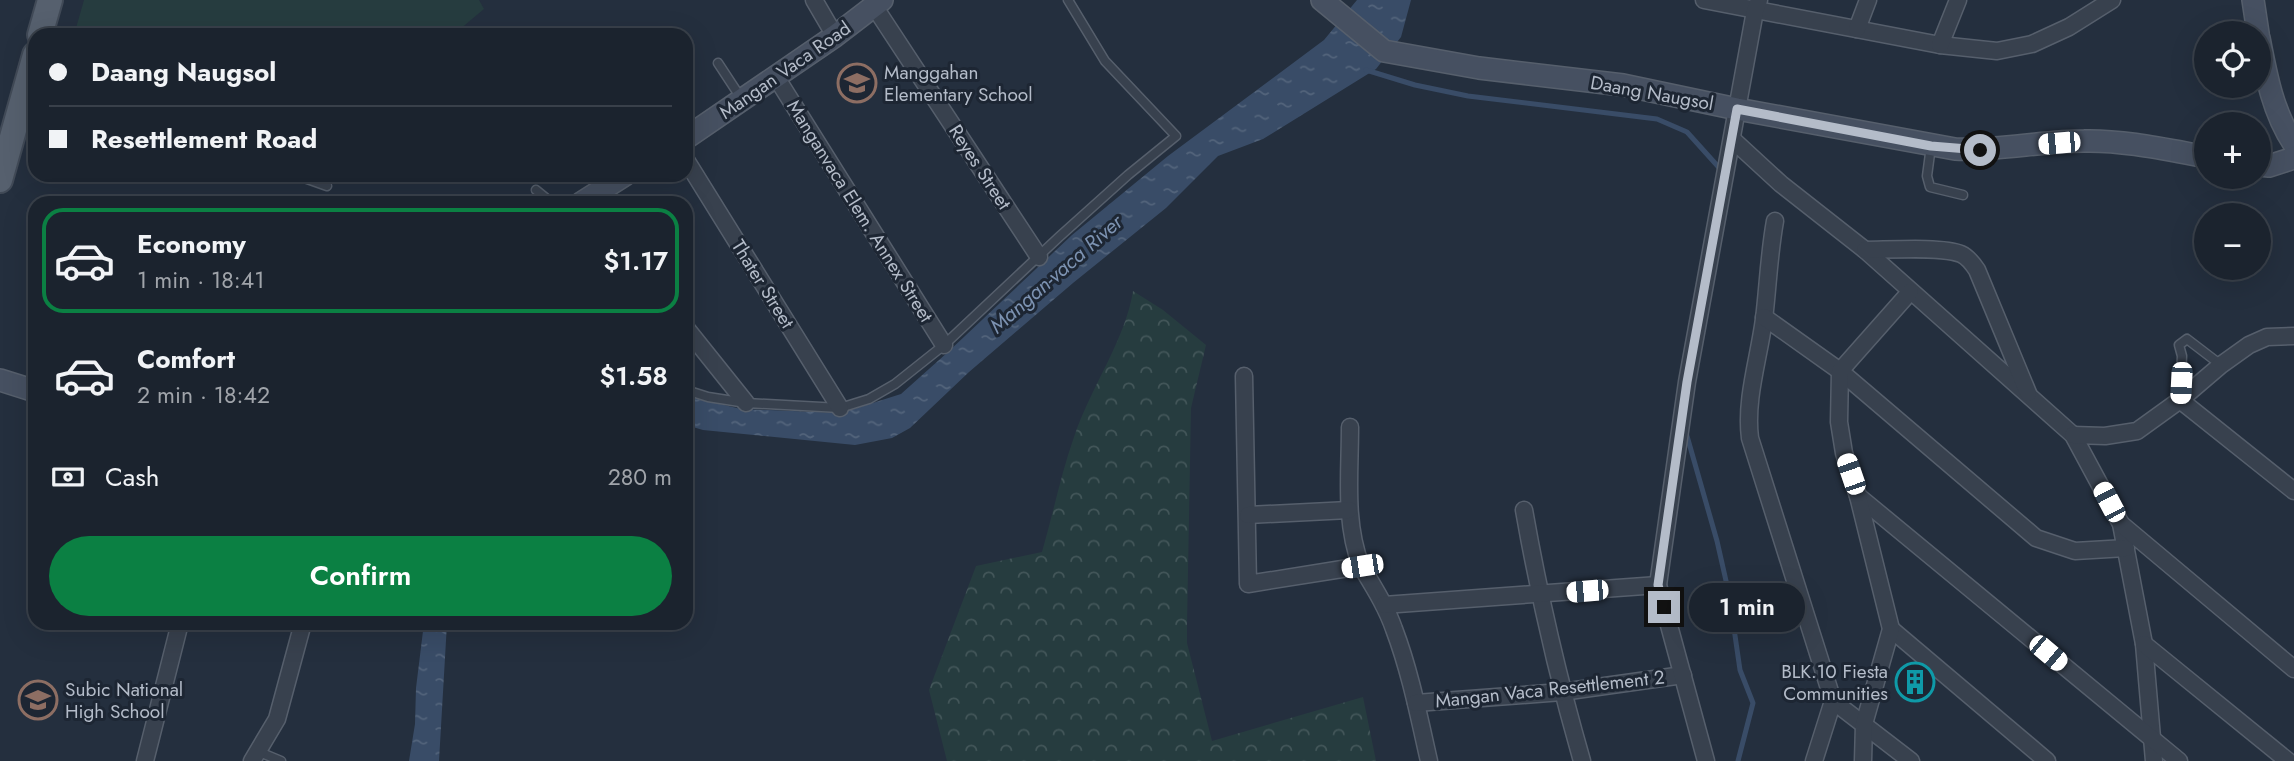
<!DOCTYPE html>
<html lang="en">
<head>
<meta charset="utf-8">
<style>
  :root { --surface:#1b232e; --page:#242b36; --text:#f1f3f6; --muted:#a0a4aa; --line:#39404a; --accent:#0b8043 }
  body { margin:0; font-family:Jost,sans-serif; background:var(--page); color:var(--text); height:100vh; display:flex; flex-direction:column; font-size:26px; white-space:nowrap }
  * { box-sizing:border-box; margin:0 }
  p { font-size:23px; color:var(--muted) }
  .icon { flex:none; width:38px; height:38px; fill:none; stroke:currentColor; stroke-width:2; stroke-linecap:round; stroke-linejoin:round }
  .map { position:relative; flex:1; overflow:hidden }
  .details { position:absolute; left:28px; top:196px; width:665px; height:434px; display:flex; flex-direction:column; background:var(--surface); border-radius:21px; box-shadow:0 7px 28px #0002,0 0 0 2px var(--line) }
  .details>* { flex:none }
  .guide { position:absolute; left:28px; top:28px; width:665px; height:154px; border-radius:21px; box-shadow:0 7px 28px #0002,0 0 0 2px var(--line); display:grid; align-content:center; height:154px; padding:0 21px; background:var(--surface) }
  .fabs { position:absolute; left:2194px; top:21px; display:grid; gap:14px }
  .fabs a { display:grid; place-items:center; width:77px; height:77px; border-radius:50%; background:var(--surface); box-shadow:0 7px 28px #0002,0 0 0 2px var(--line); font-size:35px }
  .end { position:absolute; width:32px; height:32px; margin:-16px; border:9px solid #b4bcc9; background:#111; box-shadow:0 0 0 4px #111 }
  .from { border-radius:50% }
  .bubble { position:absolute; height:49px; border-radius:24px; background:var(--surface); box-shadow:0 7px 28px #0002,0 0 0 2px var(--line); font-size:23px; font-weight:600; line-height:49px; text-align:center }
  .car { position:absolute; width:21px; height:42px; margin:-21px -10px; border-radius:9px; box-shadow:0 0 5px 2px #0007; background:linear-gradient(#fff 24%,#345 0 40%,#fff 0 76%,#345 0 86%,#fff 0) }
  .guide b { display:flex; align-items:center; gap:24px; height:66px; font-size:26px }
  .guide b+b { border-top:2px solid var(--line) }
  .guide i { width:18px; height:18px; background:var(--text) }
  ul { padding:12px 0 0; list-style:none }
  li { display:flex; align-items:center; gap:21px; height:105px; margin:0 14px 10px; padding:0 7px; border:4px solid transparent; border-radius:21px }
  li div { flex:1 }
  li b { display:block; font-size:26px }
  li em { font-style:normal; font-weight:600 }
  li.current { border-color:var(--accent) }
  li>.icon { width:63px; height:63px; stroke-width:1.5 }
  .pay { display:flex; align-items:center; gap:18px; height:77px; padding:0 21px; font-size:26px }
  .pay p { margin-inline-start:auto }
  .primary-button { display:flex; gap:14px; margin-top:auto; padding:14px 21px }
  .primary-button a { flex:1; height:80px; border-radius:42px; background:var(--accent); color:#fff; font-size:28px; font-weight:600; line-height:80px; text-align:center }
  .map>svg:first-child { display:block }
  .grass { fill:#263c3f }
  .forest { fill:url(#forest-crowns) }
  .water { fill:url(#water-ripples) }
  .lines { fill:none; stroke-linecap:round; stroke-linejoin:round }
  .stream { stroke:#394c67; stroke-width:5 }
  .service-casing { stroke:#565f6c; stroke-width:11 }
  .minor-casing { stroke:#565f6c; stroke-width:19 }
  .secondary-casing { stroke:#565f6c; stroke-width:24 }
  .primary-casing { stroke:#414a57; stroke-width:28 }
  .service { stroke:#38414e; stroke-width:8 }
  .minor { stroke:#38414e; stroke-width:16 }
  .secondary { stroke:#465061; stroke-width:21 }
  .primary { stroke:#56606e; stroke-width:24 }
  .route { stroke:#b4bcc9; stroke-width:9 }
  .labels { text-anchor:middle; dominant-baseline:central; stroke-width:6; stroke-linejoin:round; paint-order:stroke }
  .street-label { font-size:19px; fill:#b4bcc9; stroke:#1d2633 }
  .poi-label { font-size:19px; fill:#b4bcc9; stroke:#1d2633; text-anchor:start }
  .water-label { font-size:21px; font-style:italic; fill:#7c92b1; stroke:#1d2633 }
</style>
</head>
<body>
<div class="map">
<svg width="2294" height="761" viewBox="0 0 2294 761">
  <defs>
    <pattern id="forest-crowns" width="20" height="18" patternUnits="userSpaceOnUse" patternTransform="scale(1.75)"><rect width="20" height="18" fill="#263c3f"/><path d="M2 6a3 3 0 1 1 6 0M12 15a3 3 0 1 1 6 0" fill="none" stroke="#435659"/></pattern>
    <pattern id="water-ripples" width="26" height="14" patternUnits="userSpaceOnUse" patternTransform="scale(1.75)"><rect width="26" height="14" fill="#394c67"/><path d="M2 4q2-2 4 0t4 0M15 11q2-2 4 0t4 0" fill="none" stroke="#53647b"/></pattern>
  </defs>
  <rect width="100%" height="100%" fill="#242f3e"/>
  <path class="grass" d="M84,0H479L484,9L453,35H74Z"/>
  <path class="forest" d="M1133,291L1163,310L1206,345L1191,408L1187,625V643L1212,741L1363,697L1376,761H947L929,690L976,566L1042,552C1053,514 1061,474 1074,437C1090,389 1126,338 1133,291Z"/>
  <g class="water">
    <path d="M1357,0H1411L1401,37L1376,69L1263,139L1218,156L1166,208L1073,283L969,372L910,428L892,438L855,445L703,430L686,425V396L741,409L841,413L901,394L948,352L1072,235L1168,156L1324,40Z"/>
    <path d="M424,623H447L439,761H409L415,724L416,688Z"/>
  </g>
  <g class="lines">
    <g class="stream">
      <path d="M1366,70L1415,85L1468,96L1657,119L1687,132L1723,172"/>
      <path d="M1685,429L1717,541L1729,594L1740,670L1753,703L1738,761"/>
    </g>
    <defs>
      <g id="service">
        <path d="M718,63L741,98"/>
        <path d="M1931,146L1927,176L1930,187L1963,195"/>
        <path d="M296,175L327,186"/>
        <path d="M536,190L552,203"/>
        <path d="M686,390L708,397L746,403L840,408L869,399L895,384L944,345L1059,237L1128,175L1176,136L1105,61L1068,0"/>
        <path d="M2180,397L2182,356L2179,345L2187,339L2221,365"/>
        <path d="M257,751L281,761"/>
      </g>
      <g id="minor">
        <path d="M814,0L835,36"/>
        <path d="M1704,0L1940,45L1997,51L2032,44L2069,27L2112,0"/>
        <path d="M874,6L1039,257"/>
        <path d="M1857,29L1868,0"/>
        <path d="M1940,45L1958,0"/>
        <path d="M776,77L944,345"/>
        <path d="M1732,139L1781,184L1865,250L2073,435L2121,524L2144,644L2154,761"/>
        <path d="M686,160L840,408"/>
        <path d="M1775,221C1769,254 1768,286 1764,319C1759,358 1745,399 1750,438L1833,701L1911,761"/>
        <path d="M1865,250C1887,250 1942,246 1961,254C1968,257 1973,264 1977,270L2028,393"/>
        <path d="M1764,317L1840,371L2036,538L2075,551L2126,548"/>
        <path d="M686,328L746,403"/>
        <path d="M1244,376L1248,584L1361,566C1373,586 1386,606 1394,629C1410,671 1419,717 1429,761"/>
        <path d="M2180,400L2294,491"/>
        <path d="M1350,427C1350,474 1344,522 1361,566"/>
        <path d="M2073,435L2105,436L2137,431L2180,400L2221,365L2249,345L2267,337L2294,336"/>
        <path d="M1858,496L2179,761"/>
        <path d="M1524,510C1539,595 1558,678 1582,761"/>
        <path d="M1248,515L1349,510"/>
        <path d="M2121,524L2294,669"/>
        <path d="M1384,605L1658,585"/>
        <path d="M1891,629L2047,761"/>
        <path d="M2144,644L2288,761"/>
        <path d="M1416,703L1562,692L1683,675"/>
        <path d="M145,761L180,623"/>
        <path d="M252,761L277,719L303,623"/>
        <path d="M1706,761L1658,585L1687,382L1755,11L1759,0"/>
        <path d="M1814,761L1833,701"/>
        <path d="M1863,761L1864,724L1891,629L1858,496L1844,453L1839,422L1840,371L1910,292"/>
      </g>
      <g id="secondary">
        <path d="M1322,0L1384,51L1479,68L1623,85L1737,109L1955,149C1998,151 2041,141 2084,141C2124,140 2168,150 2207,157"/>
        <path d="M2253,0L2258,33"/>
        <path d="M2259,38C2266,75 2273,113 2294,144"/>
        <path d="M686,138L835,36L882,0"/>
        <path d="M2259,165L2269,166L2294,158"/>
        <path d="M581,203L625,175"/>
        <path d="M0,380L35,391"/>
      </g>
      <g id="primary">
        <path d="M40,35L50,0"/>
        <path d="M0,180L35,55"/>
      </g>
    </defs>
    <use href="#service" class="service-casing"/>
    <use href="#minor" class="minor-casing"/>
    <use href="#secondary" class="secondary-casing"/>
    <use href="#primary" class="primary-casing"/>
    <use href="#service" class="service"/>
    <use href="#minor" class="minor"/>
    <use href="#secondary" class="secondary"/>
    <use href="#primary" class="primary"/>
  </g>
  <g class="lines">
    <path class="route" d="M1664,607L1658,585L1687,382L1737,109L1931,146L1980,150"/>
  </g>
  <defs>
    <symbol id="school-ring" viewBox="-11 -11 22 22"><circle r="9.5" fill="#1d2633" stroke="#8d6e63" stroke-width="1.5"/><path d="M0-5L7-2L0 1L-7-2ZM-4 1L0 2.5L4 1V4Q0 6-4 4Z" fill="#8d6e63"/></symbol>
    <symbol id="building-ring" viewBox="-11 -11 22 22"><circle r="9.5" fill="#1d2633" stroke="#0f9aa8" stroke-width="1.5"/><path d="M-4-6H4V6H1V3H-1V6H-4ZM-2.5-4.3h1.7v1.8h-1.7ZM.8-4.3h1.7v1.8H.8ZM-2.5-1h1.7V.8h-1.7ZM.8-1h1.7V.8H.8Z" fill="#0f9aa8"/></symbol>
  </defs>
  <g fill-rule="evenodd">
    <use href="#school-ring" x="835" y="61" width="44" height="44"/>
    <use href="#building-ring" x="1893" y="660" width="44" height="44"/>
    <use href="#school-ring" x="16" y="678" width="44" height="44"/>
  </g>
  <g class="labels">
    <g class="street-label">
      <text transform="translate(785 70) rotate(-35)">Mangan Vaca Road</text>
      <text transform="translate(1652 93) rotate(10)">Daang Naugsol</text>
      <text transform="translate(980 167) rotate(57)">Reyes Street</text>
      <text transform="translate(860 211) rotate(58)">Manganvaca Elem. Annex Street</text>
      <text transform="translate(763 284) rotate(58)">Thater Street</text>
      <text transform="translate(1550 689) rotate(-6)">Mangan Vaca Resettlement 2</text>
    </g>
    <g class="poi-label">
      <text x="884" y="72">Manggahan<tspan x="884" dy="22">Elementary School</tspan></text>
      <text x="1888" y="671" text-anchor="end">BLK.10 Fiesta<tspan x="1888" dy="22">Communities</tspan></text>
      <text x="65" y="689">Subic National<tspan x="65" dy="22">High School</tspan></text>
    </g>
    <g class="water-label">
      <text transform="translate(1056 274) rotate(-41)">Mangan-vaca River</text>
    </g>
  </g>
</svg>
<div class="fabs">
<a><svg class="icon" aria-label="locate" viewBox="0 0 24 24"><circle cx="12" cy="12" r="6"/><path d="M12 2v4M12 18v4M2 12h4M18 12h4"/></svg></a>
<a>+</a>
<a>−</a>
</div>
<i class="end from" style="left:1980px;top:150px"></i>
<i class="end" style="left:1664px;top:607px"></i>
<div class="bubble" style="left:1689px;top:583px;width:116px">1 min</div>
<i class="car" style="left:2059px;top:143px;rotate:265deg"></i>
<i class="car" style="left:2181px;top:383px;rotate:183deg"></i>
<i class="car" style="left:1851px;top:474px;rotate:341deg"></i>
<i class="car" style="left:2109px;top:502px;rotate:332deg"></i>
<i class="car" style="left:1362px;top:566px;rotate:261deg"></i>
<i class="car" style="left:1587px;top:591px;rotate:265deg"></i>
<i class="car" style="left:2048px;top:653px;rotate:130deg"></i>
<div class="guide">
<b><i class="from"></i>Daang Naugsol</b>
<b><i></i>Resettlement Road</b>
</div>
<section class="details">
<ul>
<li class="current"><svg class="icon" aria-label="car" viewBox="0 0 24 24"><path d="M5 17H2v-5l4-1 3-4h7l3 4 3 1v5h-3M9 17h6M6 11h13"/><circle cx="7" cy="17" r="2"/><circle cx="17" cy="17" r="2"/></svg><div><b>Economy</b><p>1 min · 18:41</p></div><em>$1.17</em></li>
<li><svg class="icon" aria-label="car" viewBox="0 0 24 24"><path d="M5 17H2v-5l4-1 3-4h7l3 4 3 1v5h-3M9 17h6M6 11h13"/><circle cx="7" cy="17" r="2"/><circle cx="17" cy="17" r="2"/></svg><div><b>Comfort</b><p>2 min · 18:42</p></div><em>$1.58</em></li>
</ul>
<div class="pay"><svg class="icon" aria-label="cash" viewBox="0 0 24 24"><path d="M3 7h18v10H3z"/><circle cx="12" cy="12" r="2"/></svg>Cash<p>280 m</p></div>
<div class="primary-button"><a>Confirm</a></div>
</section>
</div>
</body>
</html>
